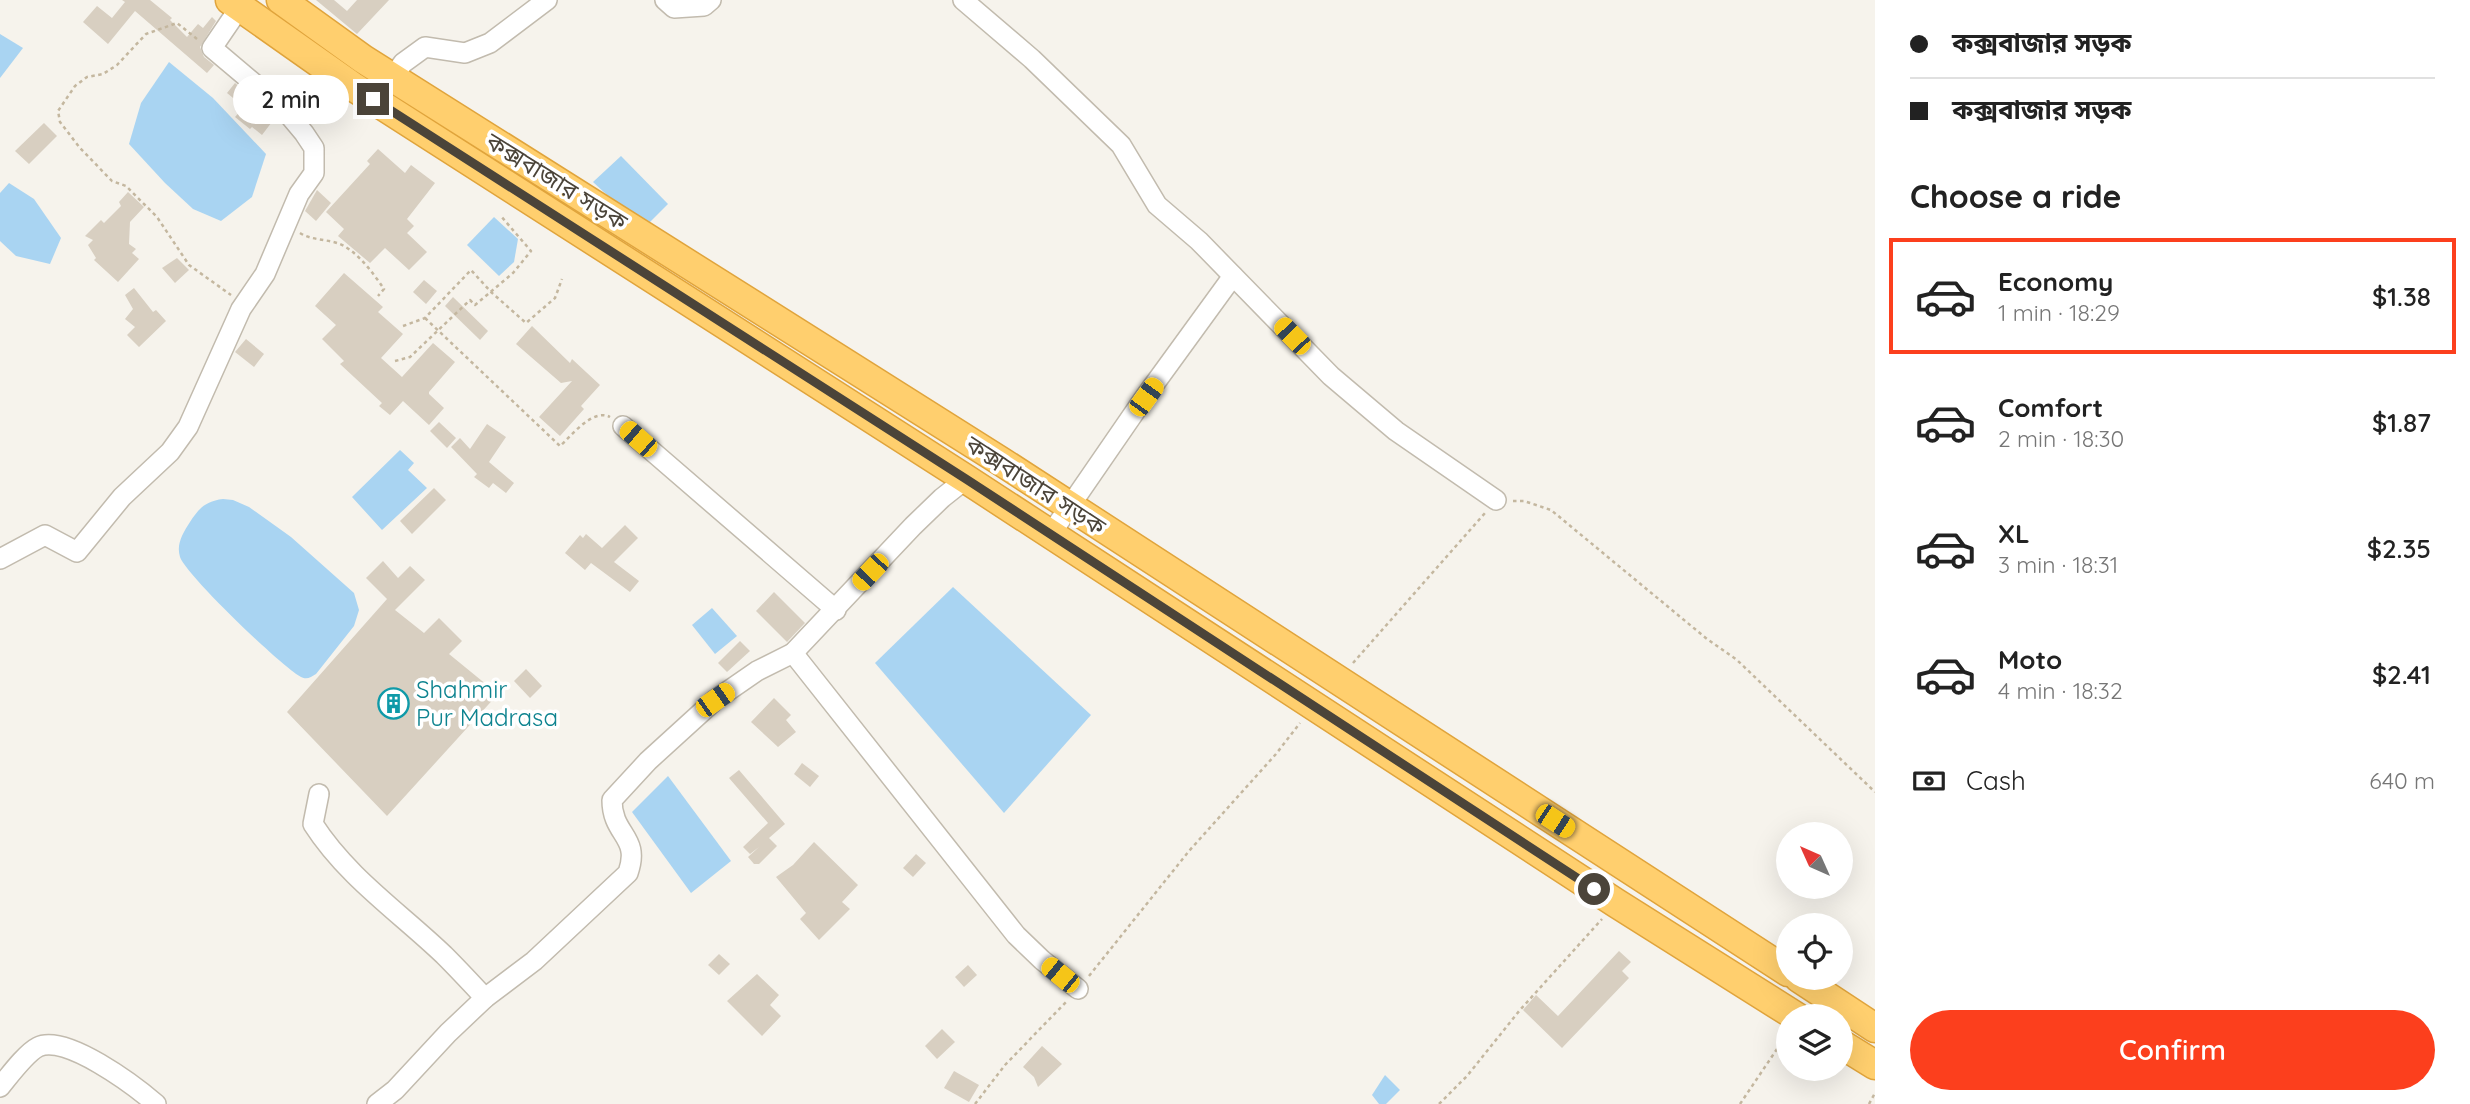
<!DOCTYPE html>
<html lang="en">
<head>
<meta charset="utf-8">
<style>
  :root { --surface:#fff; --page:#f6f6f6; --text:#222; --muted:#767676; --line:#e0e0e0; --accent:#fc3f1d }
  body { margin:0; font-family:Quicksand,"Noto Sans Bengali",sans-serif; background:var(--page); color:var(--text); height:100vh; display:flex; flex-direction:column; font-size:26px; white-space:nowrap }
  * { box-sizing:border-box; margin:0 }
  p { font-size:23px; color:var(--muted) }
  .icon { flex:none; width:38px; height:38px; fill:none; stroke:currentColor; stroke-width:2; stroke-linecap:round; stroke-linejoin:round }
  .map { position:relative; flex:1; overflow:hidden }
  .sheet { display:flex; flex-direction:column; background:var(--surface); width:595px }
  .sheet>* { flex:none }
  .top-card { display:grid; align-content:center; height:154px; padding:0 35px; background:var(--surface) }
  .needle { width:46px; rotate:315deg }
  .buttons { position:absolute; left:1776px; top:822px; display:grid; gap:14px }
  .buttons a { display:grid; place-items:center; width:77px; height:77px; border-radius:50%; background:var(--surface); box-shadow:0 7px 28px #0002; font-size:35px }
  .end { position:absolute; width:32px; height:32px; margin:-16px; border:9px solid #4b4439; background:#fff; box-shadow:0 0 0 4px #fff }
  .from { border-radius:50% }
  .bubble { position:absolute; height:49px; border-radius:24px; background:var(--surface); box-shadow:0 7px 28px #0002; font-size:23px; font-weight:600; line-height:49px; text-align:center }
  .car { position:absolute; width:21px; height:42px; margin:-21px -10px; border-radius:9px; box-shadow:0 0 5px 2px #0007; background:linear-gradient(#f5c518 24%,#345 0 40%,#f5c518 0 76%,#345 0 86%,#f5c518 0) }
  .top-card b { display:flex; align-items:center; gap:24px; height:66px; font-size:26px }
  .top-card b+b { border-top:2px solid var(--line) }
  .top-card i { width:18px; height:18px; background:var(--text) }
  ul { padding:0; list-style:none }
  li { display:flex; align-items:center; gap:21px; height:116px; margin:0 14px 10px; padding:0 21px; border:4px solid transparent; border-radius:0px }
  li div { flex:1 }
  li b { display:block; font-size:26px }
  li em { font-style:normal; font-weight:600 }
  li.selected { border-color:var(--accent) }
  li>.icon { width:63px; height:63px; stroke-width:1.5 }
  h2 { padding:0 35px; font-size:32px; line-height:84px }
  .pay { display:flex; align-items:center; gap:18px; height:77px; padding:0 35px; font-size:26px }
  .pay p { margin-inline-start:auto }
  .action { display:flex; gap:14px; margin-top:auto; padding:14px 35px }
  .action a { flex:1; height:80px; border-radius:42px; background:var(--accent); color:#fff; font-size:28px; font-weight:600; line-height:80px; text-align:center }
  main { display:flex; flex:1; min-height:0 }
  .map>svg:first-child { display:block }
  .water { fill:#a9d4f2 }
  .building { fill:#d8cfc1 }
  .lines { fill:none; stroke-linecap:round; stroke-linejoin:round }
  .minor-casing { stroke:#c2bbae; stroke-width:22 }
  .highway-casing { stroke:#e0a43c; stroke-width:31 }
  .path { stroke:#c4b79f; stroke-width:2.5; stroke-dasharray:3.5 3.5; stroke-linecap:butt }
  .minor { stroke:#fff; stroke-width:19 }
  .highway { stroke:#ffcf6e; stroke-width:28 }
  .route { stroke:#4b4439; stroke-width:9 }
  .labels { text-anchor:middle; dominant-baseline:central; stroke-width:7; stroke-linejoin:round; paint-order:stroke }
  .street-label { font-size:24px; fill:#4b4439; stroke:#fff }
  .culture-label { font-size:24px; fill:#0d838f; stroke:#fff; text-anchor:start }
</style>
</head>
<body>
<main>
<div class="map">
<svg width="1875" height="1104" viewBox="0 0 1875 1104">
  <rect width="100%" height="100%" fill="#f6f3ec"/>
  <g class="water">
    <path d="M0,34L23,48L0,78Z"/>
    <path d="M169,62L213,98L266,154L252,197L221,221L193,209L165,183L129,144L141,103Z"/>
    <path d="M621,156L668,204L647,225L619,206L593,182Z"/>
    <path d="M9,183L34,199L61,238L50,264L16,256L0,241V193Z"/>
    <path d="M494,217L518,239L514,262L499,276L467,245Z"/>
    <path d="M400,450L414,463L408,470L427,488L382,530L352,497Z"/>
    <path d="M223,499L233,500L249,507L291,537L354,593L359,610L354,626L316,674C311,677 307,680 301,677C283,668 186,575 180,557C176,544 183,533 190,522C199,508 206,501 223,499Z"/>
    <path d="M953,587L1091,715L1004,813L875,663Z"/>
    <path d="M712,608L737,636L715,654L692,625Z"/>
    <path d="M668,776L731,861L691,893L632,812Z"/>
    <path d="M1385,1075L1400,1090L1386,1104H1379L1372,1095Z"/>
  </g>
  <g class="building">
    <path d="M122,0H150L172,18L170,20L187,37L198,24L203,28L212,17L216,21L200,47L204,57L214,65L207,73L135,11L108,44L83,22L97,6L112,18L125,2Z"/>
    <path d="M316,0H334L347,11L357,0H389L357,34Z"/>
    <path d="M235,83L275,118L262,135L252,127L250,129L235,117L244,107L227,93Z"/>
    <path d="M44,123L57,136L29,164L15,151Z"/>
    <path d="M378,149L405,173L411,165L435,183L407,219L414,226L407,233L427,252L409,270L385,248L370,263L338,236L344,229L326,212L370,164L367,161Z"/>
    <path d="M317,190L331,203L316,221L305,211Z"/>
    <path d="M128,192L144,207L130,222L129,244L136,249L132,253L139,259L118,282L94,260L96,258L88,245L93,240L85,236L101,220L104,223L121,206L119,202Z"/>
    <path d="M177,258L189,270L175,283L162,268Z"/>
    <path d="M344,273L383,307L378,312L403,334L381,358L402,377L433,343L455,362L429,392V394L444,408L429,425L403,401L390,415L379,406L382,403L340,364L344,361L322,339L336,325L315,306Z"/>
    <path d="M424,280L437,291L426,304L413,292Z"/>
    <path d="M134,288L153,312L156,310L166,321L139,347L127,335L135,327L125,319L133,309L125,295Z"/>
    <path d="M453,297L488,331L480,340L445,306Z"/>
    <path d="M532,326L570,363L572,359L600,385L581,406L584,409L560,436L539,417L572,381L561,383L516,344Z"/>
    <path d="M246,339L264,354L254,367L235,352Z"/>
    <path d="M439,422L456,438L447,448L430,431Z"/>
    <path d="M487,424L506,437L489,462L514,483L506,493L493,483L489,488L474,477L477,474L451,447L460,438L470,449Z"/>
    <path d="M434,488L446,500L412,534L400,521Z"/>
    <path d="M625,525L638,538L614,562L639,581L630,592L591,563L585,570L565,553L580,535L583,538L586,534L602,548Z"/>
    <path d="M383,561L398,578L410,566L425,580L395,610L424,633L439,618L462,641L449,654L498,694L387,816L287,712L387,599L366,578Z"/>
    <path d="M774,592L805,623L787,642L756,611Z"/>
    <path d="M740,641L750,651L727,672L718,663Z"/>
    <path d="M526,669L542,686L530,698L514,681Z"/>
    <path d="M774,698L791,715L786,720L796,732L778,747L751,722Z"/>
    <path d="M802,763L819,776L810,787L794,774Z"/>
    <path d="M739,770L785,824L769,838L777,846L759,864H754L748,857L759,847L750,854L743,847L768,823L729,778Z"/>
    <path d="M814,842L858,885L842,902L850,909L819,940L800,919L806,913L776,877L793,865Z"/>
    <path d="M916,854L926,863L913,877L903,868Z"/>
    <path d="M1619,951L1631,962L1622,971L1629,978L1562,1048L1523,1010L1536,995L1558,1016Z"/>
    <path d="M719,954L730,964L719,975L708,965Z"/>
    <path d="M968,965L977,975L964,987L955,977Z"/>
    <path d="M757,974L779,995L770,1005L781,1016L762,1036L727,1001Z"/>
    <path d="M942,1029L955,1042L937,1059L925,1046Z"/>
    <path d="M1042,1046L1062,1064L1038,1087L1034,1077L1023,1067Z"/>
    <path d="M954,1071L979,1085L969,1102L944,1088Z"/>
  </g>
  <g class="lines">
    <defs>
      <g id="minor">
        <path d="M665,0L674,8L704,6L711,0"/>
        <path d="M963,0L1032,59L1121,145L1157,205L1199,241L1331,376L1396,431L1496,500"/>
        <path d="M393,77L403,63L425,47L465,53L490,43L547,0"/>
        <path d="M623,426L836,610"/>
        <path d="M1050,535L1145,397L1233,276"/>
        <path d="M0,559L45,535L77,552L122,497L170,452L188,427L241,309L265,274L299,194L314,173V148L304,133L283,108L212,48L240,7"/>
        <path d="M793,653L1016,935L1042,960L1078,989"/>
        <path d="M319,794L313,824C347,877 399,912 444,955C458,969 472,984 485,998"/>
        <path d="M0,1087C9,1076 26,1053 38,1047C65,1033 135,1086 156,1104"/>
        <path d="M377,1104L395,1090L448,1033L485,998L534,961L628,873C641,836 612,836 612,800L648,761L715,700L757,671L793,653L913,526L942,498L966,479"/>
      </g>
      <g id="highway">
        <path d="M230,0L352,86L966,479L1616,903L1797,1017"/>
        <path d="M281,0L363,59L1002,462L1788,972"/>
        <path d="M1799,978L1875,1028"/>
        <path d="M1841,1044L1875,1065"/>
      </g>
    </defs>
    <use href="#minor" class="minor-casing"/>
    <use href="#highway" class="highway-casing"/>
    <g class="path">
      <path d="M197,39L177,23L146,34L117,65L103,74L87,77L75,86L58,111L60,122L80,148L112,181L126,186L157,217L189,265L231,295"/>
      <path d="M300,233C311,240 324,239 337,243C356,249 373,273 384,289L378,296"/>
      <path d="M425,318L560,446C572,435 593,408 610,417"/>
      <path d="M403,326L425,318L471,270L491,292L526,323L555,298L562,279"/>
      <path d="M395,361L410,357L470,300L475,305L513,273L531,251L500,215"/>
      <path d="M1513,501H1524L1551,510L1707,639L1737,660L1875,792"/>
      <path d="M1353,663L1485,513"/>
      <path d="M1089,976L1189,851L1276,754L1300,723"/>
      <path d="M975,1104L1005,1065L1066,1002"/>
      <path d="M1439,1104L1467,1076L1520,1010L1602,919"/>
      <path d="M1740,1104L1777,1049"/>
      <path d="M1869,1104L1875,1093"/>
    </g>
    <use href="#minor" class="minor"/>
    <use href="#highway" class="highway"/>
  </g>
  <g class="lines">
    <path class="route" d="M373,99L966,479L1594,889"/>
  </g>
  <defs>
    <symbol id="building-ring" viewBox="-11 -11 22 22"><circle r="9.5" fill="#fff" stroke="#0f9aa8" stroke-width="1.5"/><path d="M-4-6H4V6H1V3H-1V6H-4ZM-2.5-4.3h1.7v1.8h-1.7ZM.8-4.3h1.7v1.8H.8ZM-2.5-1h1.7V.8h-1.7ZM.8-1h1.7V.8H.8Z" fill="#0f9aa8"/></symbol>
  </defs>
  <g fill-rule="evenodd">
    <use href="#building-ring" x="376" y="686" width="35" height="35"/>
  </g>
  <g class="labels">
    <g class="street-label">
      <text transform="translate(557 181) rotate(32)">কক্সবাজার সড়ক</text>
      <text transform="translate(1036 485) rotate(33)">কক্সবাজার সড়ক</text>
    </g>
    <g class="culture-label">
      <text x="416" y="689">Shahmir<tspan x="416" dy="28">Pur Madrasa</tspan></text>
    </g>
  </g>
</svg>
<div class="buttons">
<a><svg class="needle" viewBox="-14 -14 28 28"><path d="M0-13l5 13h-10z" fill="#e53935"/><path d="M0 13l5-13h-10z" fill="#767676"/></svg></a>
<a><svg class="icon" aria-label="locate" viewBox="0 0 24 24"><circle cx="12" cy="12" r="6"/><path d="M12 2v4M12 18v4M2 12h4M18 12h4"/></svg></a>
<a><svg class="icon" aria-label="layers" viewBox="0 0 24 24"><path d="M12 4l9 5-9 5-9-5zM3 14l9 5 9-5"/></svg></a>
</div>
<i class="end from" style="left:1594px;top:889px"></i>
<i class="end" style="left:373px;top:99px"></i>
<div class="bubble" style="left:233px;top:75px;width:116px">2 min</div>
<i class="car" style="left:1292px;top:336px;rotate:316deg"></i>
<i class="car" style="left:1146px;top:397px;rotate:36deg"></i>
<i class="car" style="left:638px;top:439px;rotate:311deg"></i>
<i class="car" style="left:870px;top:572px;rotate:223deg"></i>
<i class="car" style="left:715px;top:700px;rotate:55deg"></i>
<i class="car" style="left:1555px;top:821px;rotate:123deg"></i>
<i class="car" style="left:1060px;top:975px;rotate:309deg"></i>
</div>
<section class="sheet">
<div class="top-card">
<b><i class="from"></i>কক্সবাজার সড়ক</b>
<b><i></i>কক্সবাজার সড়ক</b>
</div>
<h2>Choose a ride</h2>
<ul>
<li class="selected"><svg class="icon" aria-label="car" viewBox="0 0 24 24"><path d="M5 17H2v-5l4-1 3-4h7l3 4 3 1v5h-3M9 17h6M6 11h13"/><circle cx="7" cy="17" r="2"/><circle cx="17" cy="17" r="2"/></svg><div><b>Economy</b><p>1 min · 18:29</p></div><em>$1.38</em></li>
<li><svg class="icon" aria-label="car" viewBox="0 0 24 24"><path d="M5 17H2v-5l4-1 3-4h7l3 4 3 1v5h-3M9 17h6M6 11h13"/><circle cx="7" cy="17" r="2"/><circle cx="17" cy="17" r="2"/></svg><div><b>Comfort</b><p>2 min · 18:30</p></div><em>$1.87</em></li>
<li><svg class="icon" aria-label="car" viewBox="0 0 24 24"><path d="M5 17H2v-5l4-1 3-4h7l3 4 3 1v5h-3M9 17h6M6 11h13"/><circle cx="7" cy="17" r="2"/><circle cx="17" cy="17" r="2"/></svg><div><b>XL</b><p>3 min · 18:31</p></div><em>$2.35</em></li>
<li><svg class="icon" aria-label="car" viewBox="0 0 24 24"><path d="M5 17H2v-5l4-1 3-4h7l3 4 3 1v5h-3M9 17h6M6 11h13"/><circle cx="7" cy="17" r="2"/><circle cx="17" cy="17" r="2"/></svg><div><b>Moto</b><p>4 min · 18:32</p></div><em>$2.41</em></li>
</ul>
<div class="pay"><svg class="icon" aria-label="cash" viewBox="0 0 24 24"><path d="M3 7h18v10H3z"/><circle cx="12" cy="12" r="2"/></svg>Cash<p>640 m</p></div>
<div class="action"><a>Confirm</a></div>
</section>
</main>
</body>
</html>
